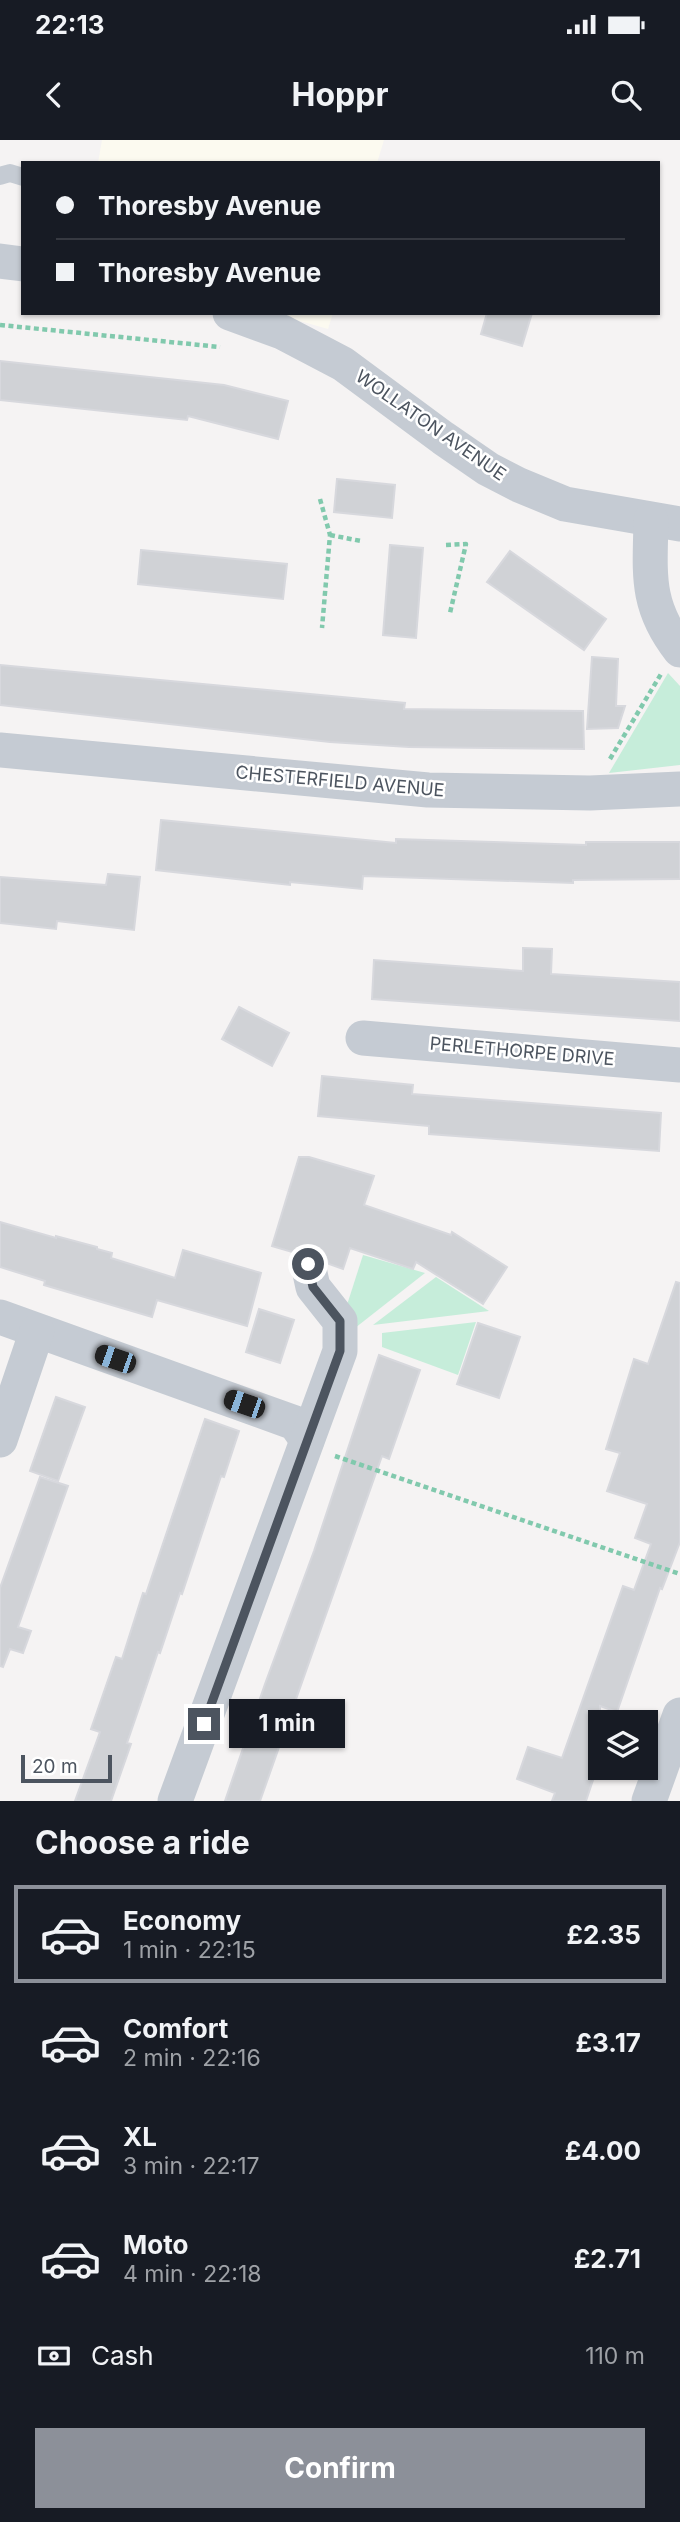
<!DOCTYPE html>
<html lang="en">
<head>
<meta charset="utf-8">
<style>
  :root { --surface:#171b24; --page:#20242c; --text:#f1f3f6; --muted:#9ea1a6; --line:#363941; --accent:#8c9099 }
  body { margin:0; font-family:Inter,sans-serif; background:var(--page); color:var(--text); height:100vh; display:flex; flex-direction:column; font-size:26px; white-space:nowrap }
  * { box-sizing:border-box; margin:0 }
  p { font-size:23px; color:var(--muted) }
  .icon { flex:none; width:38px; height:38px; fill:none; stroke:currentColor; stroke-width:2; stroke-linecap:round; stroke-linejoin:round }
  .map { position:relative; height:1661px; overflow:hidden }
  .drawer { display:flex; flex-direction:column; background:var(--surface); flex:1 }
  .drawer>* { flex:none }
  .guide { position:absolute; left:21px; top:21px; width:639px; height:154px; border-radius:0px; box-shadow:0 2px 5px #0004; display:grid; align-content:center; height:154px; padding:0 35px; background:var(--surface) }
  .controls { position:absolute; left:588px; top:1570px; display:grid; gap:14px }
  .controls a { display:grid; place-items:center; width:70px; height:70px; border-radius:0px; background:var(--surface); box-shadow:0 2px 5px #0004; font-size:35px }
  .scale { position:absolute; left:21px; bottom:18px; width:91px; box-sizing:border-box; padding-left:7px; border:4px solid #4c545f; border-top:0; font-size:19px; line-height:24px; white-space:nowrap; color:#4c545f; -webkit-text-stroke:5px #fff; paint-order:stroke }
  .end { position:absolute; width:32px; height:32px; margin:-16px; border:9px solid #4c545f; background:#fff; box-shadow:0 0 0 4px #fff }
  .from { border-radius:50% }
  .bubble { position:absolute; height:49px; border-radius:0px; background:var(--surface); box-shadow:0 2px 5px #0004; font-size:23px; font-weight:700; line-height:49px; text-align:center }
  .car { position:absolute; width:21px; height:42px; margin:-21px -10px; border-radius:9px; box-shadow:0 0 5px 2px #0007; background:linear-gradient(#222 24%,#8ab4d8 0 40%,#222 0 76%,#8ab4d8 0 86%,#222 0) }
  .guide b { display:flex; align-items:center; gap:24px; height:66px; font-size:26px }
  .guide b+b { border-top:2px solid var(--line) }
  .guide i { width:18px; height:18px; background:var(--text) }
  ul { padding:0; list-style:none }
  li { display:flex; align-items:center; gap:21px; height:98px; margin:0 14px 10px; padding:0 21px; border:4px solid transparent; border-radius:0px }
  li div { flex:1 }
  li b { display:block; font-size:26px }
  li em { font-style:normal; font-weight:700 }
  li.active { border-color:var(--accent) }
  li>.icon { width:63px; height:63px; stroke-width:1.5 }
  h2 { padding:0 35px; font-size:32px; line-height:84px }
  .pay { display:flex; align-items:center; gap:18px; height:77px; padding:0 35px; font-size:26px }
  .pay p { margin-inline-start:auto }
  .button { display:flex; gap:14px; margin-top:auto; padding:14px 35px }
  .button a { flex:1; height:80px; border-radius:0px; background:var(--accent); color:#fff; font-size:28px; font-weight:700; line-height:80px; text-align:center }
  .status { display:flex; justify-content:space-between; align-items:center; height:49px; padding:0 35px; background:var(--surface); direction:ltr }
  .status svg { height:19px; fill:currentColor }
  header { display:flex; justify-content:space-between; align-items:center; height:91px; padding:0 35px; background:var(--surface); font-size:32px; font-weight:700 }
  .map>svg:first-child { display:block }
  .commercial { fill:#fcfaf0 }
  .green { fill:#c6edda }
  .building { fill:#d0d2d6; stroke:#d7d8dd; stroke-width:2 }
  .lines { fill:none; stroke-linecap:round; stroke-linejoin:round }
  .path { stroke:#81c9ad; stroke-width:4.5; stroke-dasharray:5 3.5; stroke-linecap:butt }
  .service { stroke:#c5cbd3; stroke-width:18 }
  .minor { stroke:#c5cbd3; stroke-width:35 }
  .route { stroke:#4c545f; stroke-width:9 }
  .labels { text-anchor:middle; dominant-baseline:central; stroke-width:5; stroke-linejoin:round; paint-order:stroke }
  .street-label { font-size:18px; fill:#4c545f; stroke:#fff }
</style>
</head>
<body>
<div class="status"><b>22:13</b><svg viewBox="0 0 49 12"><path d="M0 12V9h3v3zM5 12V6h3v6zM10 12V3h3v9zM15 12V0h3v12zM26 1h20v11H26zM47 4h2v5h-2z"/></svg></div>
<header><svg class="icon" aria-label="back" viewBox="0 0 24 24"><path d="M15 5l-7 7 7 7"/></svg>Hoppr<svg class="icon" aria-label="search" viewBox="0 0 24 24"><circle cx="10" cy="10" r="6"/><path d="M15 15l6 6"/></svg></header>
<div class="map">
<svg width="680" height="1661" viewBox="0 0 680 1661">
  <rect width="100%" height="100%" fill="#f5f3f3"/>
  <g class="commercial">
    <path d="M102,0H384L377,23H98Z"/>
    <path d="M272,173H333L328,189Z"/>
  </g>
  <g class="green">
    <path d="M668,533L680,546V625L609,633Z"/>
    <path d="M363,1115L425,1133L355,1188L346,1168Z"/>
    <path d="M436,1137L489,1171L373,1185Z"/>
    <path d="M476,1182L458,1235L382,1207V1193Z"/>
  </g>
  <g class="building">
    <path d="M487,173H532L522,206L481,194Z"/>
    <path d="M0,221L224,245L288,261L278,299L188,276L187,280L0,260Z"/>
    <path d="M337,339L395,345L392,378L334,372Z"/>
    <path d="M390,405L423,408L416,498L383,495Z"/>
    <path d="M141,410L287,424L283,459L138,444Z"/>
    <path d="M510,411L606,479L584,510L487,442Z"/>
    <path d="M592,517L618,519L616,566H625L618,588L587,589Z"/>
    <path d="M0,525L405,563L404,569L583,571L584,609L409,607L330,602L0,565Z"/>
    <path d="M161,680L396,703V699L586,705V702H680V739L573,740V743L363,736L362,749L290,742V745L156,730Z"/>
    <path d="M108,734L140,737L134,790L57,781L56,789L0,783V737L106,745Z"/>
    <path d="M523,808L552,809L551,834L680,842V881L372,859L374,820L523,831Z"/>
    <path d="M239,867L289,893L272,926L222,899Z"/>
    <path d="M322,936L413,945L412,954L661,973L659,1011L429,994V986L318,976Z"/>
    <path d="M299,1017H309L374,1036L364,1065L451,1095L452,1092L507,1127L483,1164L416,1122L413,1129L350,1108L343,1129L329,1124L323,1111L313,1105H303L292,1112L272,1106Z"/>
    <path d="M0,1082L56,1098V1096L97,1107V1109L112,1113L111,1118L175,1138L183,1110L261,1133L247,1186L157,1160L152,1177L44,1145L45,1141L0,1127Z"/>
    <path d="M676,1142L680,1143V1402L662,1449L660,1448L617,1572L600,1566V1619L586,1661H552L555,1653L517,1639L528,1607L562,1618L623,1446L634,1450L651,1404L635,1398L647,1364L607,1351L620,1313L606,1309L634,1219L648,1224Z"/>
    <path d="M259,1169L294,1180L280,1223L246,1212Z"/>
    <path d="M478,1183L520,1197L499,1258L457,1244Z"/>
    <path d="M379,1215L420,1230L389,1319L382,1316L260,1661H225L265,1544L314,1411Z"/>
    <path d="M56,1257L85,1267L58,1341L30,1331Z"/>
    <path d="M205,1279L239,1291L224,1337L221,1336L182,1454L180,1453L160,1513L158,1512L138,1571L127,1603L131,1604L111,1661H75L100,1592L91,1589L116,1517L122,1519L143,1453L146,1454Z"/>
    <path d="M40,1337L68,1346L18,1487L31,1491L23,1513L10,1509L3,1527L0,1526V1448Z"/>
  </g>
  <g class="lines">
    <g class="path">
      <path d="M0,185L220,207"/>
      <path d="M320,359L330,395L322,488"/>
      <path d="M330,395L361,401"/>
      <path d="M446,405L466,404L450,473"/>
      <path d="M610,619L661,534"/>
      <path d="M335,1316L680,1434"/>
    </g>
    <path class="service" d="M0,36L10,33L23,37"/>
    <g class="minor">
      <path d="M0,121L23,124"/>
      <path d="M230,173L282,192L343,224L443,298L488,329L519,345L565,364L680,384"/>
      <path d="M651,380C650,434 645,465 680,510"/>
      <path d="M0,610L428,650L590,653L680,649"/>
      <path d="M363,898L680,925"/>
      <path d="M0,1177L295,1283L307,1300"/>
      <path d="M0,1300L37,1191"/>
      <path d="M175,1661L340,1211V1181L313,1147L308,1124"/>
      <path d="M649,1661L680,1575"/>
    </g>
  </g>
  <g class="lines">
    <path class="route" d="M204,1584L340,1211V1181L313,1147L308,1124"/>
  </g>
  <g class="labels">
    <g class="street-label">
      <text transform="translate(431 285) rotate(35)">WOLLATON AVENUE</text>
      <text transform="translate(340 641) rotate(5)">CHESTERFIELD AVENUE</text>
      <text transform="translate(522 911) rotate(5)">PERLETHORPE DRIVE</text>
    </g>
  </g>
</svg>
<div class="controls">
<a><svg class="icon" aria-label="layers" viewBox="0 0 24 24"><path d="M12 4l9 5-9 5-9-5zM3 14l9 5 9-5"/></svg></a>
</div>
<div class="scale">20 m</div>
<i class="end from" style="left:308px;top:1124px"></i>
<i class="end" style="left:204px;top:1584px"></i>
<div class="bubble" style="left:229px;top:1559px;width:116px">1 min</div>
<i class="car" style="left:115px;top:1219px;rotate:289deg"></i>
<i class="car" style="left:244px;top:1264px;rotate:289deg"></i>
<div class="guide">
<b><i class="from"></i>Thoresby Avenue</b>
<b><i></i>Thoresby Avenue</b>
</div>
</div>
<section class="drawer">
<h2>Choose a ride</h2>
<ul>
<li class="active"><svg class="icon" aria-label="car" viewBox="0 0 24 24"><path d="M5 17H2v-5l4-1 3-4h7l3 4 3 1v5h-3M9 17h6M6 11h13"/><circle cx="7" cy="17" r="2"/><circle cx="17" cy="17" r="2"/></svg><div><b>Economy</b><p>1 min · 22:15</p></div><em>£2.35</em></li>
<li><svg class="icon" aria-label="car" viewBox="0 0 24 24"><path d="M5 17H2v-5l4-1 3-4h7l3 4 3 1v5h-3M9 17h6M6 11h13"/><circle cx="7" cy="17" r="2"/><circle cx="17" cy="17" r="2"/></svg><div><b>Comfort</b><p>2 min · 22:16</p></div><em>£3.17</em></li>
<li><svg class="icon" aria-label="car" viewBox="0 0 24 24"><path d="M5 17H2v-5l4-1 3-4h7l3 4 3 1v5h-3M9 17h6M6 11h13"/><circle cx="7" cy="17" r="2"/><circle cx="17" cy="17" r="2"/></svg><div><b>XL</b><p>3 min · 22:17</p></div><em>£4.00</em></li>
<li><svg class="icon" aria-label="car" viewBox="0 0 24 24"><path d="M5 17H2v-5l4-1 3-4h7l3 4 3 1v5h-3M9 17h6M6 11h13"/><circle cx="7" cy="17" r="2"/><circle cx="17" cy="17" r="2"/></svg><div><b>Moto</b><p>4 min · 22:18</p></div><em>£2.71</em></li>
</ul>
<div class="pay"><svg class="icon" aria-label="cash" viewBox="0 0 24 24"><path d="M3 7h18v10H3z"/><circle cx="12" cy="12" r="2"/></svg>Cash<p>110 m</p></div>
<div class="button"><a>Confirm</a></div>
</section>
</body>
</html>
